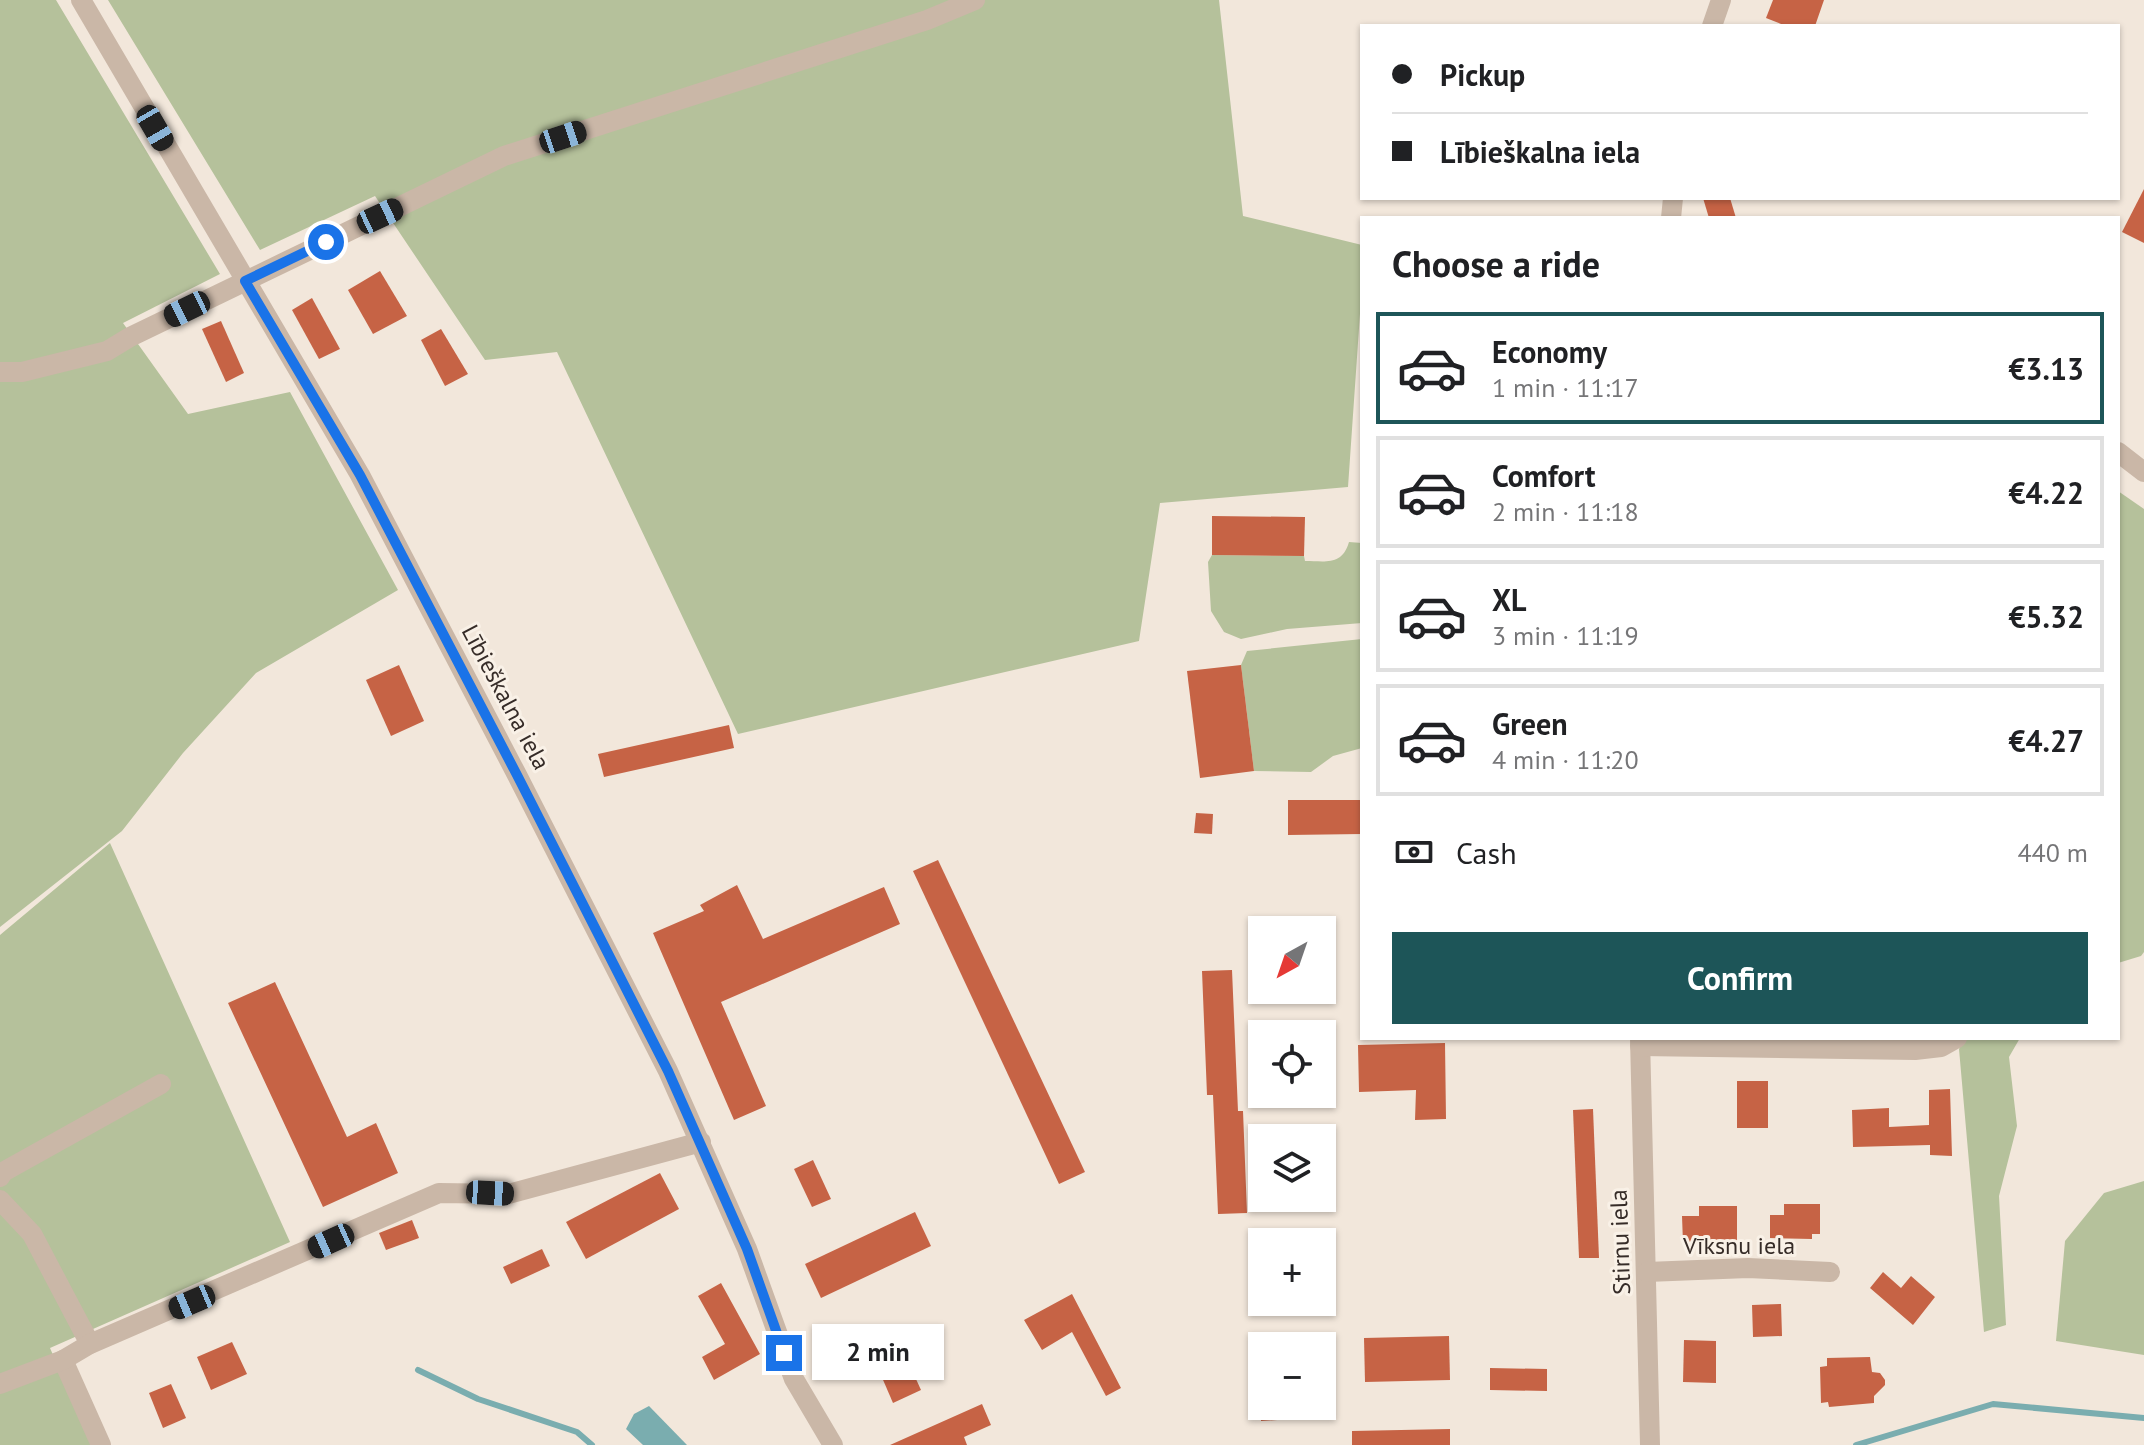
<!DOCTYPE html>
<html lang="en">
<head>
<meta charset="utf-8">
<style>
  :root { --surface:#fff; --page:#f6f6f6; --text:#202124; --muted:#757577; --line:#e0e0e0; --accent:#1d5558 }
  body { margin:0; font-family:"PT Sans",sans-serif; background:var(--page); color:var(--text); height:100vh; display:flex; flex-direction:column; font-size:30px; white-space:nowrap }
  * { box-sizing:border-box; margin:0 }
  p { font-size:26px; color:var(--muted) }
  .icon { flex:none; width:44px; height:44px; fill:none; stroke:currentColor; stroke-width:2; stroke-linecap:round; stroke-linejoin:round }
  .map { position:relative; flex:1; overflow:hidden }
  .details { position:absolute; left:1360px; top:216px; width:760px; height:824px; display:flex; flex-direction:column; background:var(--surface); border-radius:0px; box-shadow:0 2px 6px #0004 }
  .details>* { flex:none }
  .hud { position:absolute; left:1360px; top:24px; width:760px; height:176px; border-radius:0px; box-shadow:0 2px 6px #0004; display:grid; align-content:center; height:176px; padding:0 32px; background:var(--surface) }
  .needle { width:52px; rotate:220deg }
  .fabs { position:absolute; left:1248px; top:916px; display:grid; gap:16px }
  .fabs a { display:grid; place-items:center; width:88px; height:88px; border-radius:0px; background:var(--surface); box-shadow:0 2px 6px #0004; font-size:40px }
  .end { position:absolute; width:36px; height:36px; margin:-18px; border:10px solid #1a73e8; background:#fff; box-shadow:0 0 0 4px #fff }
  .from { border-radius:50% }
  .bubble { position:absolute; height:56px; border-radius:0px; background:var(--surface); box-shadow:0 2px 6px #0004; font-size:26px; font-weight:700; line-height:56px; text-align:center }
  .car { position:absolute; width:24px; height:48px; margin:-24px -12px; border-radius:10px; box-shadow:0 0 6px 2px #0007; background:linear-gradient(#222 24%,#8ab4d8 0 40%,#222 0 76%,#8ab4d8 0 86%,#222 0) }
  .hud b { display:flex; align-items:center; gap:28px; height:76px; font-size:30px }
  .hud b+b { border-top:2px solid var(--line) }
  .hud i { width:20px; height:20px; background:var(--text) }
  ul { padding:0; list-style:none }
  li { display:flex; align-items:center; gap:24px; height:112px; margin:0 16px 12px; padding:0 16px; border:4px solid var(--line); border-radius:0px }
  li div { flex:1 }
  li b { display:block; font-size:30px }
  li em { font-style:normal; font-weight:700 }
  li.on { border-color:var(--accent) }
  li>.icon { width:72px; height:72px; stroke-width:1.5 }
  h2 { padding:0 32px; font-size:36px; line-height:96px }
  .pay { display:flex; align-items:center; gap:20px; height:88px; padding:0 32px; font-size:30px }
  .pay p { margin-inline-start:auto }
  .button { display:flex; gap:16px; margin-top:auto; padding:16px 32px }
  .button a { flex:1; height:92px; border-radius:0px; background:var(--accent); color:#fff; font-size:32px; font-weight:700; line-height:92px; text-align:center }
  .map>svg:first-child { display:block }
  .green { fill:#b5c19b }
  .water { fill:#7aadaf }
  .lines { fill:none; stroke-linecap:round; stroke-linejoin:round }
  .stream { stroke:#7aadaf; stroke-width:6 }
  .building { fill:#c66345 }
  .street { stroke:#cab7a7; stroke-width:20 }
  .route { stroke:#1a73e8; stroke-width:10 }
  .labels { text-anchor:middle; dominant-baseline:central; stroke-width:6; stroke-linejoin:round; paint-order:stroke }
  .street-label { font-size:24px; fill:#362c28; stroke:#f9f1e7 }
</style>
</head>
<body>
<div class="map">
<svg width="2144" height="1445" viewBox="0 0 2144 1445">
  <rect width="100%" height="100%" fill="#f2e7db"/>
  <g class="green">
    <path d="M0,0H56L220,274L123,323L188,414L290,392L398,590L256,673L183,753L122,831L0,927Z"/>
    <path d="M108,0H1219L1243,216L1362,245V285L1348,487L1160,503L1139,641L738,734L557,352L485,360L375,196L260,250Z"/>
    <path d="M2118,491L2144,509V952L2141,956L2118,963Z"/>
    <path d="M1349,542L1362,543V623L1287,629L1241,639L1224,632L1211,611L1208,562L1212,555L1304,556L1305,561C1326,561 1342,566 1349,542Z"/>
    <path d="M1362,639V748L1333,756L1311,772L1254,771L1241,665L1247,651Z"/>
    <path d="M110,843L290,1242L50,1348L92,1445H0V935Z"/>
    <path d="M1965,1038H2020L2009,1057L2017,1126L1999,1196L2006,1325L1984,1332L1959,1049Z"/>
    <path d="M2144,1181V1355L2056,1341L2065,1241L2104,1193Z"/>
  </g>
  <path class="water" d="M649,1406L687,1445H643L626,1429L634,1414Z"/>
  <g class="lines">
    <g class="stream">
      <path d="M418,1370L478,1399L577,1432L592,1445"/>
      <path d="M1856,1445L1993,1404L2144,1418"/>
    </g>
  </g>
  <g class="building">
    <path d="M1773,0H1824L1815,26H1786L1766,18Z"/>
    <path d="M2144,189V243L2122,232Z"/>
    <path d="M1703,198H1730L1736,218H1709Z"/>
    <path d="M380,271L407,316L373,334L348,290Z"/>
    <path d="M312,298L340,349L319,359L292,310Z"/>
    <path d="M221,321L244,373L226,382L202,329Z"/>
    <path d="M441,329L468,374L445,386L421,340Z"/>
    <path d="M1212,516L1305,517L1304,556L1212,555Z"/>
    <path d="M399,665L424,721L391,736L366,680Z"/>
    <path d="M1241,665L1254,771L1200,778L1187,671Z"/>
    <path d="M729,725L734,748L604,777L598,754Z"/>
    <path d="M1288,800H1362V834L1288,835Z"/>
    <path d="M1196,813L1213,814L1212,834L1194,833Z"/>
    <path d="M938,860L1085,1172L1059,1184L913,871Z"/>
    <path d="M737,885L763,939L884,887L900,924L721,1002L766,1106L734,1120L653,933L704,911L700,905Z"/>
    <path d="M1232,970L1238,1111H1243L1247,1213L1218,1214L1213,1095H1207L1202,971Z"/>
    <path d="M275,982L347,1137L376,1123L398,1173L323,1207L228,1003Z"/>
    <path d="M1445,1043L1446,1119L1415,1120L1416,1090L1359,1092L1358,1045Z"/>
    <rect x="1737" y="1081" width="31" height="47"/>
    <path d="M1950,1089L1952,1156L1930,1155V1145L1853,1147L1852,1110L1889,1108V1127L1929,1125V1090Z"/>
    <path d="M1593,1109L1599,1258H1579L1573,1110Z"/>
    <path d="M813,1160L831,1199L812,1207L794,1169Z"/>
    <path d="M660,1173L679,1209L586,1259L566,1222Z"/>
    <path d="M1784,1204H1820V1234H1812V1239L1770,1238V1215H1784Z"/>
    <path d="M1699,1206H1737V1243H1683L1682,1216H1699Z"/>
    <path d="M915,1212L931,1246L821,1298L805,1264Z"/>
    <path d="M412,1220L419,1238L386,1250L379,1233Z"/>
    <path d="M542,1249L550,1266L511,1284L503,1267Z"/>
    <path d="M1883,1272L1901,1288L1911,1276L1935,1297L1913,1325L1870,1288Z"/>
    <path d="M721,1283L760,1354L714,1380L702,1357L725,1344L698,1296Z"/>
    <path d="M1072,1294L1121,1388L1106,1396L1072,1332L1042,1350L1024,1320Z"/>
    <path d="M1781,1304L1782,1336L1753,1337L1752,1305Z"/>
    <path d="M895,1333L921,1390L893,1403L868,1345Z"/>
    <path d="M1449,1336L1450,1380L1365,1382L1364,1338Z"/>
    <path d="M1684,1340L1716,1341V1383L1683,1382Z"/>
    <path d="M232,1342L247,1374L211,1390L197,1357Z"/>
    <path d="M1870,1357L1872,1372L1880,1373L1885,1380V1385L1874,1396V1403L1829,1407L1828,1402L1821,1403L1820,1367L1827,1366V1358Z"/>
    <path d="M1490,1368L1547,1369V1391L1490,1390Z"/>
    <path d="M171,1384L186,1418L163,1428L149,1393Z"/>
    <path d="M982,1404L991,1425L964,1437L967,1445H890Z"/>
    <path d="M1261,1406H1305L1306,1418L1261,1421Z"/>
    <path d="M1450,1429V1445H1352V1431Z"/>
  </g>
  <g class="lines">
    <g class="street">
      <path d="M81,0L360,475L517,775L668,1071L747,1249L794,1379L833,1445"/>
      <path d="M1712,26L1721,0"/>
      <path d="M1671,218L1673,198"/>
      <path d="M0,372H22L107,351L130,337L504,156L927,20L975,0"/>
      <path d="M2118,452L2144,472"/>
      <path d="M1640,1038L1650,1445"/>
      <path d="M1640,1046L1915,1050L1941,1047L1957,1038"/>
      <path d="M0,1177L3,1172L161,1084"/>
      <path d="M0,1200L32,1234L90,1344"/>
      <path d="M1647,1272L1748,1268L1830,1272"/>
      <path d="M63,1360L101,1445"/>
      <path d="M0,1384L63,1360L90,1344L439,1193L508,1194L701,1142"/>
    </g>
  </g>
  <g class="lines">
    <path class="route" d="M326,242L245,281L360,475L517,775L668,1071L747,1249L784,1353"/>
  </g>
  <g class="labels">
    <g class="street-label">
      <text transform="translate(506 697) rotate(62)">Lībieškalna iela</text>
      <text transform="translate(1620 1242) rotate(-92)">Stirnu iela</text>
      <text x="1739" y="1245">Vīksnu iela</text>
    </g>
  </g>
</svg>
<div class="fabs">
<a><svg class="needle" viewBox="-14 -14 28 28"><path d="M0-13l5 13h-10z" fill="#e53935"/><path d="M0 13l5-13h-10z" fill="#757577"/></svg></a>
<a><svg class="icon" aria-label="locate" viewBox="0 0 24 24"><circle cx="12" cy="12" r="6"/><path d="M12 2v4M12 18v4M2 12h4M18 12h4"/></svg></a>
<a><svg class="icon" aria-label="layers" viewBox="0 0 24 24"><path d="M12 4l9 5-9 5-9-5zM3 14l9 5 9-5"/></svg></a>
<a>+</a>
<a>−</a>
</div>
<i class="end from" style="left:326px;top:242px"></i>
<i class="end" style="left:784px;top:1353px"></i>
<div class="bubble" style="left:812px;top:1324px;width:132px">2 min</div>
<i class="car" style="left:155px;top:128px;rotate:150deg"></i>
<i class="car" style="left:563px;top:137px;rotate:72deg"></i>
<i class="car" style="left:380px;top:216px;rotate:65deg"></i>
<i class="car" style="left:187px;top:309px;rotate:244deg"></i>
<i class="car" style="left:490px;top:1193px;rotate:93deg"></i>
<i class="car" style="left:331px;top:1241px;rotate:246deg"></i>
<i class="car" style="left:192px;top:1302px;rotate:247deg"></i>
<div class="hud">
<b><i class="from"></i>Pickup</b>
<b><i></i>Lībieškalna iela</b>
</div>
<section class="details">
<h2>Choose a ride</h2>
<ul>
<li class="on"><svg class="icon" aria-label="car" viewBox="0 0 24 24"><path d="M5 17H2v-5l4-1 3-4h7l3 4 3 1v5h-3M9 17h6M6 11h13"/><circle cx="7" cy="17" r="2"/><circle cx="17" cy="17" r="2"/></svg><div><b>Economy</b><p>1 min · 11:17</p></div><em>€3.13</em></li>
<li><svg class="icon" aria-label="car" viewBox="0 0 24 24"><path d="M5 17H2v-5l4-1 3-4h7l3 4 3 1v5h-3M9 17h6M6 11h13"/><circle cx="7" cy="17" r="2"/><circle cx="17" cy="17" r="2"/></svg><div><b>Comfort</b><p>2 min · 11:18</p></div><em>€4.22</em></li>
<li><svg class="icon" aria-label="car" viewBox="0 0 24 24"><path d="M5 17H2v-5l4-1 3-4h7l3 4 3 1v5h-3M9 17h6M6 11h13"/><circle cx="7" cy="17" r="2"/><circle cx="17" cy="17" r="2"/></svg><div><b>XL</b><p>3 min · 11:19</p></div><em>€5.32</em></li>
<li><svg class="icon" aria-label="car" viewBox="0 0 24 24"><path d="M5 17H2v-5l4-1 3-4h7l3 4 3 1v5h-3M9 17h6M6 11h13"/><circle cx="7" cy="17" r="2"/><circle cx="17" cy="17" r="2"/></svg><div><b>Green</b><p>4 min · 11:20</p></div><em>€4.27</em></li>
</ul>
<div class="pay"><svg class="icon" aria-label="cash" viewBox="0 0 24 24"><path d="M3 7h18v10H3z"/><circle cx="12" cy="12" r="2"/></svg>Cash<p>440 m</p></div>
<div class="button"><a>Confirm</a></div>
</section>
</div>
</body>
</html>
